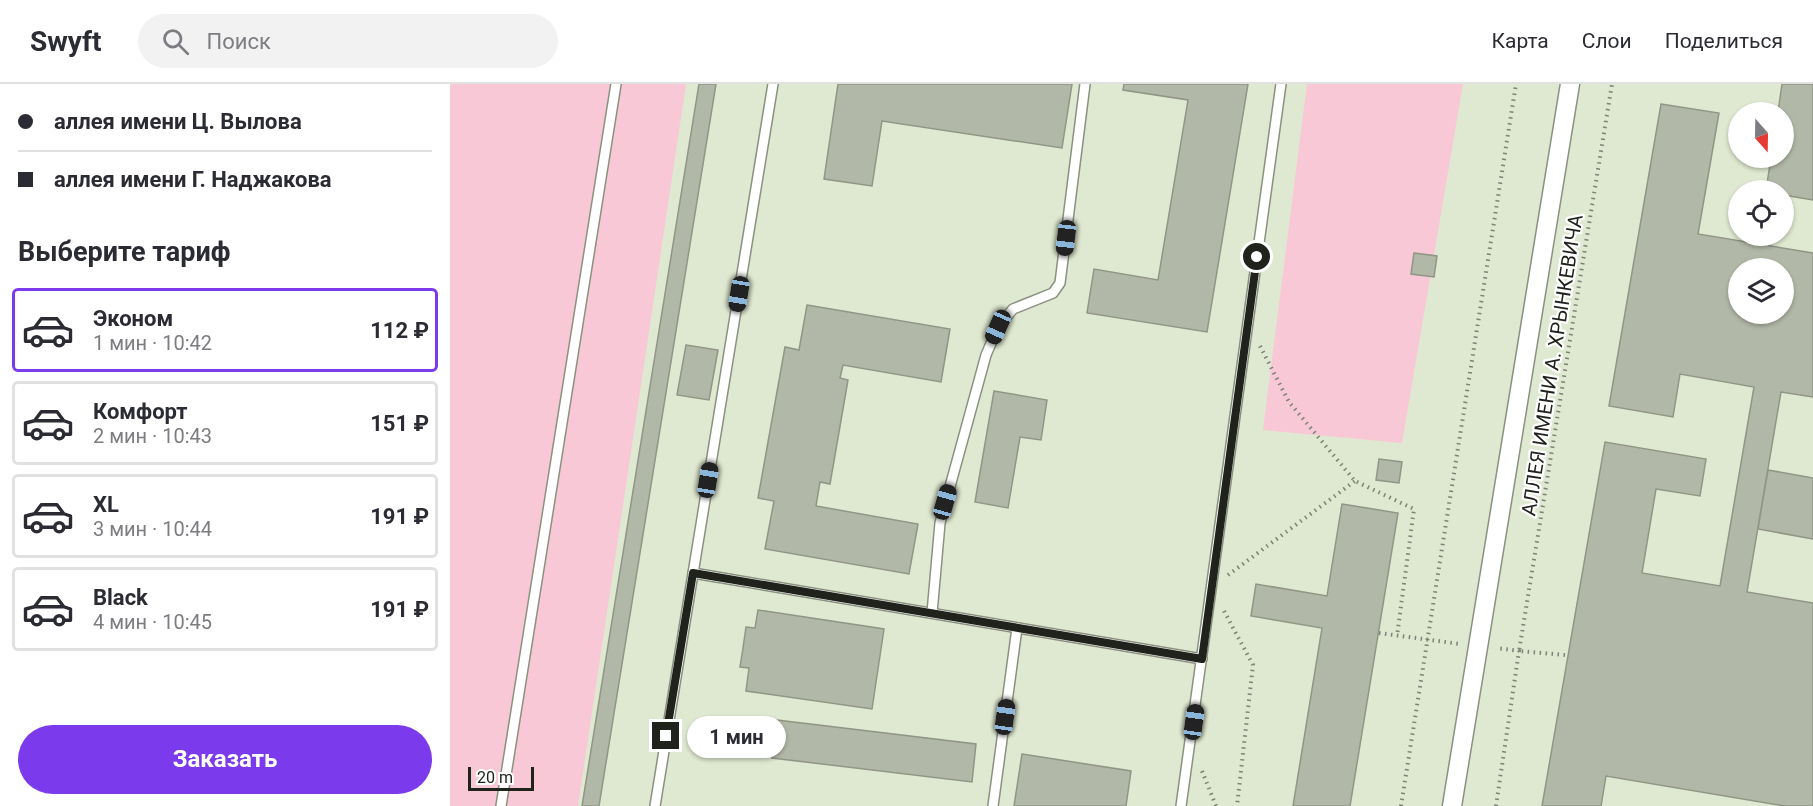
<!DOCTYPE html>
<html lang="ru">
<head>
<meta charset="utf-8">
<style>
  :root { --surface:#fff; --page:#f2f2f3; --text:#2b2b33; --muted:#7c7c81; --line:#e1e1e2; --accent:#7c3aed }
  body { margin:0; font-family:Roboto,sans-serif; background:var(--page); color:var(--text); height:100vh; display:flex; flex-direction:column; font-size:22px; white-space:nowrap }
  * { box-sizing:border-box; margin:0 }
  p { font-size:20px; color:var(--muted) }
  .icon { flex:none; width:33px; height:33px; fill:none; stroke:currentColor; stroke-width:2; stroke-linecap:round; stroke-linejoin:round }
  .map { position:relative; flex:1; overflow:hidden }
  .sheet { display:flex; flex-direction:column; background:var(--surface); width:450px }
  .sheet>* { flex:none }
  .hud { display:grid; align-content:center; height:132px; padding:0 18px; background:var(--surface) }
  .needle { width:39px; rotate:160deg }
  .fabs { position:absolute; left:1278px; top:18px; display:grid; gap:12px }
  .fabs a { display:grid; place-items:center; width:66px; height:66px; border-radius:50%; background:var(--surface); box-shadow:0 2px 4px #0004; font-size:30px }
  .scale { position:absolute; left:18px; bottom:15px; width:66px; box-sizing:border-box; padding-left:6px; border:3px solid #20221c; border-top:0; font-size:16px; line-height:21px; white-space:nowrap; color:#20221c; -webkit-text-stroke:4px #fff; paint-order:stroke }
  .end { position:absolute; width:27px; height:27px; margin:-14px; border:8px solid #20221c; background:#fff; box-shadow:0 0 0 3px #fff }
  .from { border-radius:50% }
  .bubble { position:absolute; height:42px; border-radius:21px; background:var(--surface); box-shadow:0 2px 4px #0004; font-size:20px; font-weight:700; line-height:42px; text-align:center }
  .car { position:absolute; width:18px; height:36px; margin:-18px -9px; border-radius:8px; box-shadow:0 0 4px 2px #0007; background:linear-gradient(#222 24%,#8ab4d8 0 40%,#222 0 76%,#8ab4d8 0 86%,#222 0) }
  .hud b { display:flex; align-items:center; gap:21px; height:57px; font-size:22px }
  .hud b+b { border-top:2px solid var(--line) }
  .hud i { width:15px; height:15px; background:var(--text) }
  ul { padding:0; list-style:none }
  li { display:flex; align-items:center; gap:18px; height:84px; margin:0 12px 9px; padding:0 6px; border:3px solid var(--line); border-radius:6px }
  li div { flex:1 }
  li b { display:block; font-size:22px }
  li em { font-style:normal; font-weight:700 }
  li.active { border-color:var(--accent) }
  li>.icon { width:54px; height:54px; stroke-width:1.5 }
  h2 { padding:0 18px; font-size:27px; line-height:72px }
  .button { display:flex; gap:12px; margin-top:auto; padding:12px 18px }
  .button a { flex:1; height:69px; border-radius:36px; background:var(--accent); color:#fff; font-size:24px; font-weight:700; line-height:69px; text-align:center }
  header { display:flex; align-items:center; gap:36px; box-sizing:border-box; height:84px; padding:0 30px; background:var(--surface); border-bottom:2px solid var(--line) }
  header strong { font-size:28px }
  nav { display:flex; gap:33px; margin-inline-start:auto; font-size:21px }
  .search { width:420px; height:54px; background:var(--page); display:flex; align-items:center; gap:15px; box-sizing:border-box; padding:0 21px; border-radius:33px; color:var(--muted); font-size:22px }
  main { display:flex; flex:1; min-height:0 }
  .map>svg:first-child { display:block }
  .built { fill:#dfe8d0; fill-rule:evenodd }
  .green { fill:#f8c8d6 }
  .building { fill:#b2b8a7; stroke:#909686; stroke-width:1.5; fill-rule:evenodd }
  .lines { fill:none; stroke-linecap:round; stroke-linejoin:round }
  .service-casing { stroke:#8b9181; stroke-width:12 }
  .minor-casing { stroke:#8b9181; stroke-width:21 }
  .path { stroke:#7e8277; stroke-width:4; stroke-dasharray:1.5 4.5; stroke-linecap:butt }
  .service { stroke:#fff; stroke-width:9 }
  .minor { stroke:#fff; stroke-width:18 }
  .route { stroke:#20221c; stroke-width:8 }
  .labels { text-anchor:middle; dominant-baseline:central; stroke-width:4.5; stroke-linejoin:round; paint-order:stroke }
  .street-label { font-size:20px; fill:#20221c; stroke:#fff }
</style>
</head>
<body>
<header>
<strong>Swyft</strong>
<div class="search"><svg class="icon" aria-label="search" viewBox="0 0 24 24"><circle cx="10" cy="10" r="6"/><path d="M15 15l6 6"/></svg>Поиск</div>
<nav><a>Карта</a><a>Слои</a><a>Поделиться</a></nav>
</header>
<main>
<section class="sheet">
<div class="hud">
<b><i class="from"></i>аллея имени Ц. Вылова</b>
<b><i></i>аллея имени Г. Наджакова</b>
</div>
<h2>Выберите тариф</h2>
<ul>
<li class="active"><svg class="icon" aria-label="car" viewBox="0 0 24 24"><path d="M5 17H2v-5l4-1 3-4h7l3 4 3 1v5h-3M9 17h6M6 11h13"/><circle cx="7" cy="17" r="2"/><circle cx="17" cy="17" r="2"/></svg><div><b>Эконом</b><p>1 мин · 10:42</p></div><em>112 ₽</em></li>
<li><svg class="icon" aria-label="car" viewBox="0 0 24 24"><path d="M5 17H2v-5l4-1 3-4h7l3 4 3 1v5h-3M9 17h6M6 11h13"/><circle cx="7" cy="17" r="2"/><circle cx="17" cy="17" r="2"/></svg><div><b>Комфорт</b><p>2 мин · 10:43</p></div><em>151 ₽</em></li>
<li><svg class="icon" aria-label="car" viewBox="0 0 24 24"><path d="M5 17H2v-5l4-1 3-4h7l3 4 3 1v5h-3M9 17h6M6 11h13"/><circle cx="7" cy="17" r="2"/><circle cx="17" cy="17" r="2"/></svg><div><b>XL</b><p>3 мин · 10:44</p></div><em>191 ₽</em></li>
<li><svg class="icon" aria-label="car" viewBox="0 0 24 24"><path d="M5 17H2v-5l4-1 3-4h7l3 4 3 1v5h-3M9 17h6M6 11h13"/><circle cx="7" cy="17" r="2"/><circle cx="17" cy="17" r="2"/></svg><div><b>Black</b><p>4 мин · 10:45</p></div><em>191 ₽</em></li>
</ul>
<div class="button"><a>Заказать</a></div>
</section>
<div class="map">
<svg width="1363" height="722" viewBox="0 0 1363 722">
  <rect width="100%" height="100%" fill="#edf4e2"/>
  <path class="built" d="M0,0H1363V722H0ZM1288,28H1334V74H1288ZM1288,106H1334V152H1288ZM1288,184H1334V230H1288Z"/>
  <g class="green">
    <path d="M0,0H236L128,722H0Z"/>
    <path d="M857,0H1013L952,359L813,346Z"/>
  </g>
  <g class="building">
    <path d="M249,0H266L149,722H132Z"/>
    <path d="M388,0H622L612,64L432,37L422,102L374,95Z"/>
    <path d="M674,0H798L757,248L637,229L644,185L708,196L738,16L673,6Z"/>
    <path d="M1332,0H1363V116L1334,111V106H1316L1321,74H1334V28H1328Z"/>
    <path d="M1211,20L1269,29L1248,150L1363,169V313L1331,308L1297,508L1363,519V722H1335L1156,692L1151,722H1092L1155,358L1256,375L1250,412L1206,405L1192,489L1270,502L1304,303L1230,290L1223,333L1159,322ZM1288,184H1334V230H1288Z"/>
    <path d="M964,169L987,172L984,193L961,190Z"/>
    <path d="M357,221L500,245L491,298L393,281L390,294L398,296L380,400L370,398L366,422L468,440L459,490L315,465L324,417L308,414L335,263L349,266Z"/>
    <path d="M236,261L268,266L259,316L227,311Z"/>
    <path d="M544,307L597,316L591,356L570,353L558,424L525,418Z"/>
    <path d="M929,375L952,378L949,399L926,396Z"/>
    <path d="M1318,386L1363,394V455L1308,445Z"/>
    <path d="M892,420L948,429L900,722H843L872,544L801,532L806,500L877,512Z"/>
    <path d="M308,526L434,545L422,625L296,607L299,584L290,583L293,564L296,543L305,544Z"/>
    <path d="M327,636L526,660L522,698L322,674Z"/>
    <path d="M572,670L681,687L676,722H564Z"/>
  </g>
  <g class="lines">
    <defs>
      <g id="service">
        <path d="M243,489L752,575"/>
        <path d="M482,529L490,439L536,271L548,243L563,225L603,209L610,199L635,0"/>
        <path d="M51,722L166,0"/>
        <path d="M205,722L323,0"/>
        <path d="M543,722L567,544"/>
        <path d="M731,722L831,0"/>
      </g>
      <path id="minor" d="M1002,722L1120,0"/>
    </defs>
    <use href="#service" class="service-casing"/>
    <use href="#minor" class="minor-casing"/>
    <g class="path">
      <path d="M810,262L839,318L905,397L964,425L947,552"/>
      <path d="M778,491L905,397"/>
      <path d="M774,527L803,581L787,722"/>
      <path d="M929,549L1010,560"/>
      <path d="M1115,571L1069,567L1162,0"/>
      <path d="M752,687L766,722"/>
      <path d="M951,722L1066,0"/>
      <path d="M1046,722L1069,567L1047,564"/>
    </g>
    <use href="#service" class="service"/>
    <use href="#minor" class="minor"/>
  </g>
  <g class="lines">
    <path class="route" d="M216,652L243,489L752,575L807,173"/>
  </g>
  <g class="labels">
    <g class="street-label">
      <text transform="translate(1102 281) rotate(-81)">АЛЛЕЯ ИМЕНИ А. ХРЫНКЕВИЧА</text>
    </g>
  </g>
</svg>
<div class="fabs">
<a><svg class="needle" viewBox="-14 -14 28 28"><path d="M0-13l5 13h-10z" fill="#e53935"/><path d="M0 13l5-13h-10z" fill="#7c7c81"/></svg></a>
<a><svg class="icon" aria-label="locate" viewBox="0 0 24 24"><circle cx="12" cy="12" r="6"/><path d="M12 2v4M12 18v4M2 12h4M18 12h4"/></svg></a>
<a><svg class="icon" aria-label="layers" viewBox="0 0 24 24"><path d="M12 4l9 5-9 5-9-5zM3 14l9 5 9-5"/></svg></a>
</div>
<div class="scale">20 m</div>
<i class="end from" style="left:807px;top:173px"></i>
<i class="end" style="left:216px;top:652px"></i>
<div class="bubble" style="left:237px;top:632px;width:99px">1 мин</div>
<i class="car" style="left:616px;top:154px;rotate:187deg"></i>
<i class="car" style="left:289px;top:210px;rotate:189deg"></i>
<i class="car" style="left:548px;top:243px;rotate:204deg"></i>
<i class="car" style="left:258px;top:396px;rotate:9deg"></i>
<i class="car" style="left:495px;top:418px;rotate:16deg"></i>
<i class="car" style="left:555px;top:633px;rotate:8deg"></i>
<i class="car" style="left:744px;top:638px;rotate:8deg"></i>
</div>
</main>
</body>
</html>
